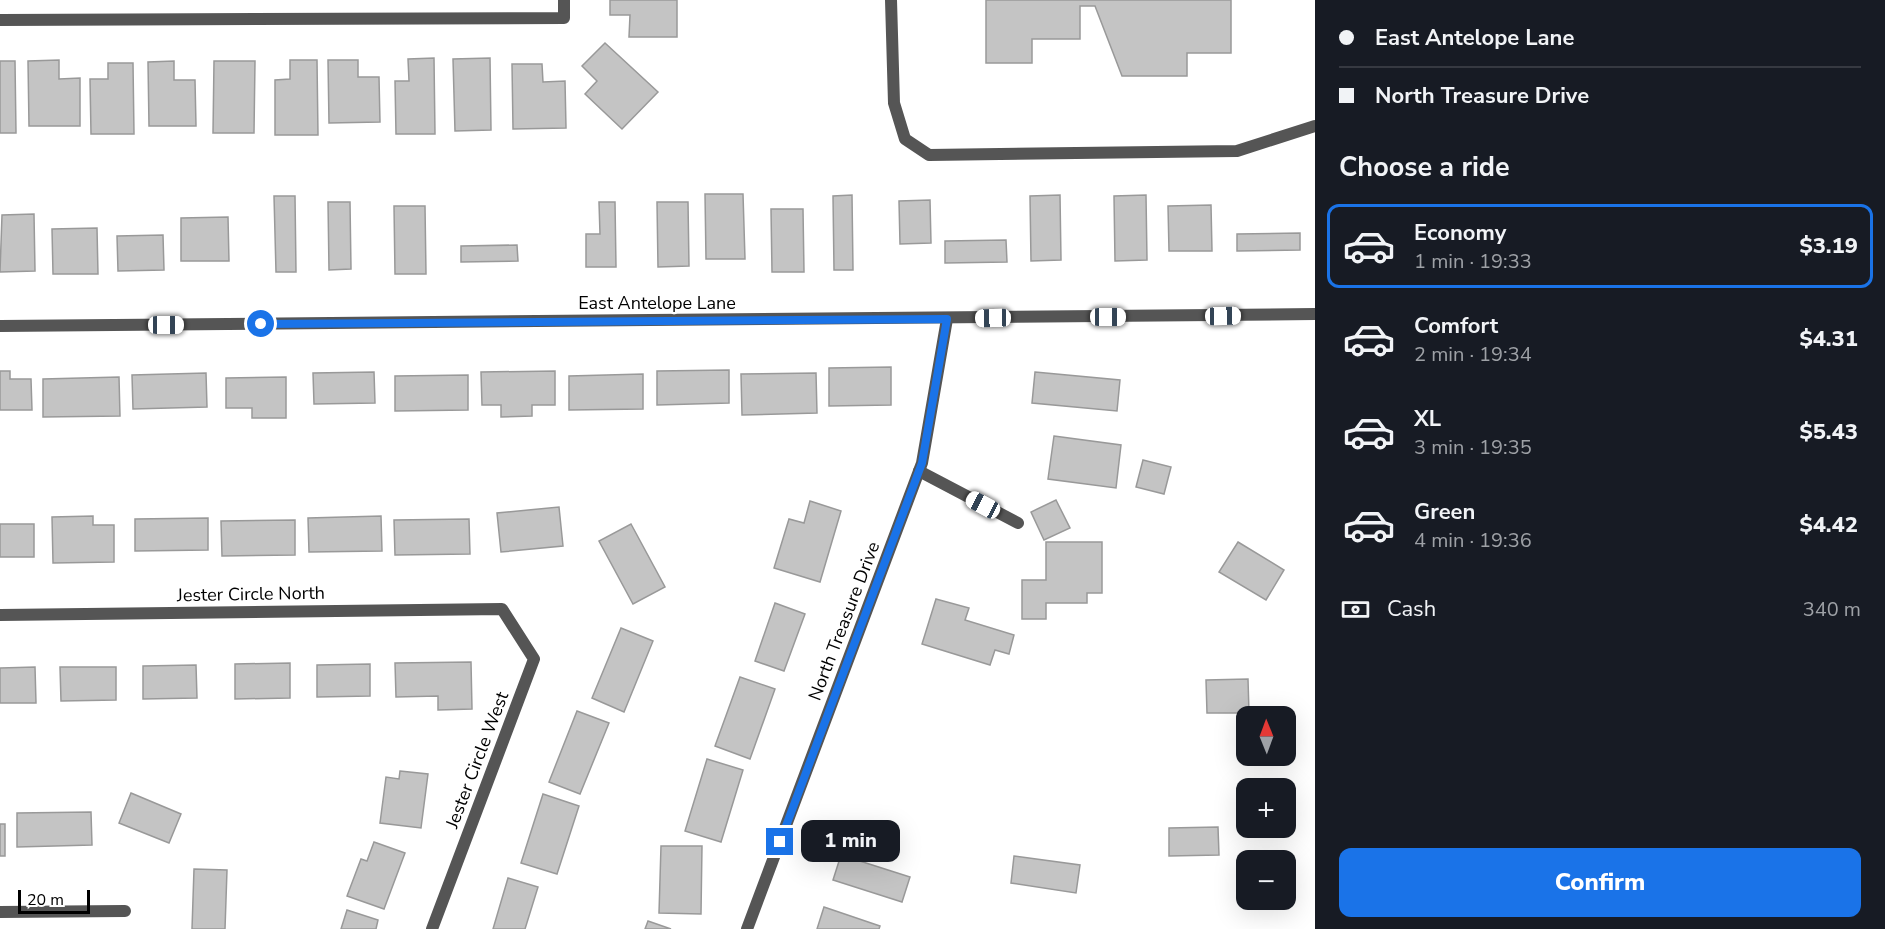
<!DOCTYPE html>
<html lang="en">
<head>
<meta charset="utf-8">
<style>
  :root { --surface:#171b24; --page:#242831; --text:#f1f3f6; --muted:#9ea1a6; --line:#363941; --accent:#1a73e8 }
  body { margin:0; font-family:"Nunito Sans",sans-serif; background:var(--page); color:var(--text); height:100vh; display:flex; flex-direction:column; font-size:22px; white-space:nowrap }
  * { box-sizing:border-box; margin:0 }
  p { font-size:20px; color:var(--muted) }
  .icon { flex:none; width:33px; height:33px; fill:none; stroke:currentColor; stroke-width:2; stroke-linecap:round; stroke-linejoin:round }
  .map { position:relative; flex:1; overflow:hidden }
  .panel { display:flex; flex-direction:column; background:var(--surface); width:570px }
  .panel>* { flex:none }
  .guide { display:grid; align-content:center; height:132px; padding:0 24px; background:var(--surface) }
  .needle { width:39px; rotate:359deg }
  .controls { position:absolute; left:1236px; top:706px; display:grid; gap:12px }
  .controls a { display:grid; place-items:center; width:60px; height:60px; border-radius:12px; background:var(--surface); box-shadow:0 6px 24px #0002; font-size:30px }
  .scale { position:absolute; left:18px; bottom:15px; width:72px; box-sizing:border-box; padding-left:6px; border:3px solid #000; border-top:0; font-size:16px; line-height:21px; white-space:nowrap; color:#000; -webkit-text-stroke:4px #fff; paint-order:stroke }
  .end { position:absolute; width:27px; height:27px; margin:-14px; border:8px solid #1a73e8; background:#fff; box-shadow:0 0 0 3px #fff }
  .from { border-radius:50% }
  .bubble { position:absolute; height:42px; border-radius:12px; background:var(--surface); box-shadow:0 6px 24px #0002; font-size:20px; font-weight:800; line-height:42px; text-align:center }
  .car { position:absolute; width:18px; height:36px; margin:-18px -9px; border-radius:8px; box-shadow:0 0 4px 2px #0007; background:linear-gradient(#fff 24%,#345 0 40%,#fff 0 76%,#345 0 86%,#fff 0) }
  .guide b { display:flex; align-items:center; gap:21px; height:57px; font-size:22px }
  .guide b+b { border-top:2px solid var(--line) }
  .guide i { width:15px; height:15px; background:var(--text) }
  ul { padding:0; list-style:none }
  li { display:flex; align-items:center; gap:18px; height:84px; margin:0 12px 9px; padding:0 12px; border:3px solid transparent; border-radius:12px }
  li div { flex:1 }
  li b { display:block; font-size:22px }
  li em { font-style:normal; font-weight:800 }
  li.on { border-color:var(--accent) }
  li>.icon { width:54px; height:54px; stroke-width:1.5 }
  h2 { padding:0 24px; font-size:27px; line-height:72px }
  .pay { display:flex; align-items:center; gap:15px; height:66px; padding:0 24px; font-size:22px }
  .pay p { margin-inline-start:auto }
  .primary-button { display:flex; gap:12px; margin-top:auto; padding:12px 24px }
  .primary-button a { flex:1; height:69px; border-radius:12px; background:var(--accent); color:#fff; font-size:24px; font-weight:800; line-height:69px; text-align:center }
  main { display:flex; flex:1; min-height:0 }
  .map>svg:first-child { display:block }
  .building { fill:#c4c4c4; stroke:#999; stroke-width:1.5 }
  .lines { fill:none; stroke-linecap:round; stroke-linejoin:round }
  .lane { stroke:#555; stroke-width:12 }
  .street { stroke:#555; stroke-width:12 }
  .route { stroke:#1a73e8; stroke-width:8 }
  .labels { text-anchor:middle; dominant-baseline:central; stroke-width:4.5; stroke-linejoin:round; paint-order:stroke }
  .street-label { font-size:18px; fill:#000; stroke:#fff }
</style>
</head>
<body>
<main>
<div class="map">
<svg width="1315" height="929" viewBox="0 0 1315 929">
  <rect width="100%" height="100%" fill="#fff"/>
  <g class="building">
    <path d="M610,0H677V37H629L630,15H610Z"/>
    <path d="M986,0H1231V53H1187V76H1122L1095,6H1080V39H1032V63H986Z"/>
    <path d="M605,43L658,92L622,129L585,94L597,81L582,66Z"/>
    <path d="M434,58L435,134H396L395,81H409L408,59Z"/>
    <path d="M490,58L491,130L455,131L453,59Z"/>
    <path d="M59,60V79L80,78V126H29L28,61Z"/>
    <path d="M290,60H317L318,135H275V80L290,79Z"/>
    <path d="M328,60H358V77H379L380,122L329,123Z"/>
    <path d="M0,61H15L16,133H0Z"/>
    <path d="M174,61V80H195L196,126H149L148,62Z"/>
    <path d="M214,61H255L254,133H213Z"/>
    <path d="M108,63H133L134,134H91L90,79H108Z"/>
    <path d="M512,64H542L543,82L565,81L566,128L513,129Z"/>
    <path d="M705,194H743L745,259H706Z"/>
    <path d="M852,195L853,270H834L833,196Z"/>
    <path d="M1060,195L1061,260L1031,261L1030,196Z"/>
    <path d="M1146,195L1147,260L1115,261L1114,196Z"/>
    <path d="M274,196H295L296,272H276Z"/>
    <path d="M930,200L931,243L900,244L899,201Z"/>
    <path d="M328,202H350L351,269L329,270Z"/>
    <path d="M599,202H615L616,267H586V234H600Z"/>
    <path d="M657,202H688L689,266L658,267Z"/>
    <path d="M1211,205L1212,251H1169L1168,206Z"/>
    <path d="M394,206H425L426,274H395Z"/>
    <path d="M771,209H803L804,272H772Z"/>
    <path d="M34,214L35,271L0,272L2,215Z"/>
    <path d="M228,217L229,261H181V218Z"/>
    <path d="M97,228L98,274H53L52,229Z"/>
    <path d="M1300,233V250L1237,251V234Z"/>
    <path d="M163,235L164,270L118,271L117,236Z"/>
    <path d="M1006,240L1007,262L945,263V241Z"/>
    <path d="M517,245L518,261L461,262V246Z"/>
    <path d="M891,367V405L829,406V368Z"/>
    <path d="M729,370V403L657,405V371Z"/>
    <path d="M0,371H10V379H31L32,410H0Z"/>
    <path d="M555,371V405H532V416L501,417V405H482L481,372Z"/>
    <path d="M374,372L375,403L314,404L313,373Z"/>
    <path d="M1035,372L1120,380L1117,411L1032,403Z"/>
    <path d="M206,373L207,407L133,409L132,375Z"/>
    <path d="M816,373L817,413L742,415L741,374Z"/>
    <path d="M643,374V409L569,410V376Z"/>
    <path d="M468,375V410L395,411V376Z"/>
    <path d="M119,377L120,416L43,417V379Z"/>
    <path d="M286,377V418H252V408H226V378Z"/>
    <path d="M1054,436L1121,445L1116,488L1048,479Z"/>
    <path d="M1143,460L1171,467L1164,494L1136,487Z"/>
    <path d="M1056,500L1070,528L1044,540L1031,512Z"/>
    <path d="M810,501L841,511L820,582L774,568L789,519L804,523Z"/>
    <path d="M559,507L563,546L501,552L497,513Z"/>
    <path d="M93,516V525H114V562L53,563L52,517Z"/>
    <path d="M381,516L382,551L309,552L308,518Z"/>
    <path d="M208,518V550L135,551V519Z"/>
    <path d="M469,519L470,554L395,555L394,520Z"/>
    <path d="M295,520V555L222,556L221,521Z"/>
    <rect x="0" y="524" width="34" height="33"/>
    <path d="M631,524L665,587L633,604L599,541Z"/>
    <path d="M1046,542H1102V593H1087V603H1046V619H1022V580H1046Z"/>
    <path d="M1238,542L1284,570L1266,600L1219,572Z"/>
    <path d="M936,599L969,608L965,620L1014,635L1009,654L995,650L990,665L922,644Z"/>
    <path d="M775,603L805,614L784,671L755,661Z"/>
    <path d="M621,628L653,641L624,712L592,698Z"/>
    <path d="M471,662L472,709L438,710V696L396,697L395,663Z"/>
    <path d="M290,663V698L235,699V664Z"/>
    <path d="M370,664V696L317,697V665Z"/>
    <path d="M196,665L197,698L143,699V666Z"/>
    <path d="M35,667L36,703H0V668Z"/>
    <path d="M60,667H116V700L61,701Z"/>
    <path d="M740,677L775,689L750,759L715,746Z"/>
    <path d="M1248,679L1249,713H1207L1206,680Z"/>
    <path d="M577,711L609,723L580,794L549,782Z"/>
    <path d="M707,759L743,770L721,842L685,831Z"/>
    <path d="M400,771L428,774L421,828L380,823L386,777L399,779Z"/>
    <path d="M131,793L181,814L169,843L119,823Z"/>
    <path d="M543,794L579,806L557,874L521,863Z"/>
    <path d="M91,812L92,845L17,847V813Z"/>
    <rect x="0" y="824" width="5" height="32"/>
    <path d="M1218,827L1219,855L1169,856V828Z"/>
    <path d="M374,842L405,853L384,909L347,896L361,859L367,861Z"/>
    <path d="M661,846H702L701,914L659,913Z"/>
    <path d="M841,855L910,877L902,902L833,880Z"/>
    <path d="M1014,856L1080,865L1076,893L1011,883Z"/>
    <path d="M194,869L227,870L225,929H192Z"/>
    <path d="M508,878L538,887L525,929H493Z"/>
    <path d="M824,907L880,926L879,929H817Z"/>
    <path d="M347,910L378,920L376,929H341Z"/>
    <path d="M648,921L671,929H645Z"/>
  </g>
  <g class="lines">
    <g class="lane">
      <path d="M891,0L894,103L905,139L929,155L1237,151L1315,126"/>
      <path d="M919,471L1018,523"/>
    </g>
    <g class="street">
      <path d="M0,20L564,18V0"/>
      <path d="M0,326L1315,314"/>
      <path d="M0,615L502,609L534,659L432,929"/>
      <path d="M0,912L125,911"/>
      <path d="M747,929L922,463L947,319"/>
    </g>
  </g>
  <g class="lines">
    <path class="route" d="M261,324L947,319L922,463L780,842"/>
  </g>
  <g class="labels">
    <g class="street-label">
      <text x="657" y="303">East Antelope Lane</text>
      <text transform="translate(251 594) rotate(-1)">Jester Circle North</text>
      <text transform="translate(844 621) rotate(-69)">North Treasure Drive</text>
      <text transform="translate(477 760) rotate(-69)">Jester Circle West</text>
    </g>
  </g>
</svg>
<div class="controls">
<a><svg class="needle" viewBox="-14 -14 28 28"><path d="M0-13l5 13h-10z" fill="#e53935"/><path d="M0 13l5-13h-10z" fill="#9ea1a6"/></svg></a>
<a>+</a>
<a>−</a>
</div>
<div class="scale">20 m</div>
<i class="end from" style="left:261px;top:324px"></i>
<i class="end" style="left:780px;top:842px"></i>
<div class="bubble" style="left:801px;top:820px;width:99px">1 min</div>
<i class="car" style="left:1223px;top:316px;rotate:89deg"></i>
<i class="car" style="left:1108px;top:317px;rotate:90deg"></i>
<i class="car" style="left:993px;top:318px;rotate:269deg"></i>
<i class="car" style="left:166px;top:325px;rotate:90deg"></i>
<i class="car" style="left:983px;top:505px;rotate:298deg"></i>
</div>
<section class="panel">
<div class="guide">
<b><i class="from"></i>East Antelope Lane</b>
<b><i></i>North Treasure Drive</b>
</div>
<h2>Choose a ride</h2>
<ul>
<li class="on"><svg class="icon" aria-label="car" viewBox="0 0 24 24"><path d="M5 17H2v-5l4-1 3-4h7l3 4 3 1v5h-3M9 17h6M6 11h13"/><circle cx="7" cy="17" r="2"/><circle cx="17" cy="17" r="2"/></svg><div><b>Economy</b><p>1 min · 19:33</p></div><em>$3.19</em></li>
<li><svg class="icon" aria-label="car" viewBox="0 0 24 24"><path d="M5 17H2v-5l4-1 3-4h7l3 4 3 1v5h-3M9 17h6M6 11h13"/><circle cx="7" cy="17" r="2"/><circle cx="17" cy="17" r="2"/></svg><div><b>Comfort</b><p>2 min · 19:34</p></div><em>$4.31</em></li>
<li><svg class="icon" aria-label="car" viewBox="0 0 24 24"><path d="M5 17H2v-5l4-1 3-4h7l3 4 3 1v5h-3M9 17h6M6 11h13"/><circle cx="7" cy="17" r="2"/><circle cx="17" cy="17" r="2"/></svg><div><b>XL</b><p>3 min · 19:35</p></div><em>$5.43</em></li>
<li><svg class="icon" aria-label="car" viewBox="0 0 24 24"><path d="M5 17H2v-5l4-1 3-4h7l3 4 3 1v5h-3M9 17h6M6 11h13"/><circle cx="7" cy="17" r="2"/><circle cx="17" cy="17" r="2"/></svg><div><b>Green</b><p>4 min · 19:36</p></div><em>$4.42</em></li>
</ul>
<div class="pay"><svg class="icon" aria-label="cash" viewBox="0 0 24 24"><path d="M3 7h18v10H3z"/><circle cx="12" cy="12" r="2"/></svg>Cash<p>340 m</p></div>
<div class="primary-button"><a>Confirm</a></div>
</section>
</main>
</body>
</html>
